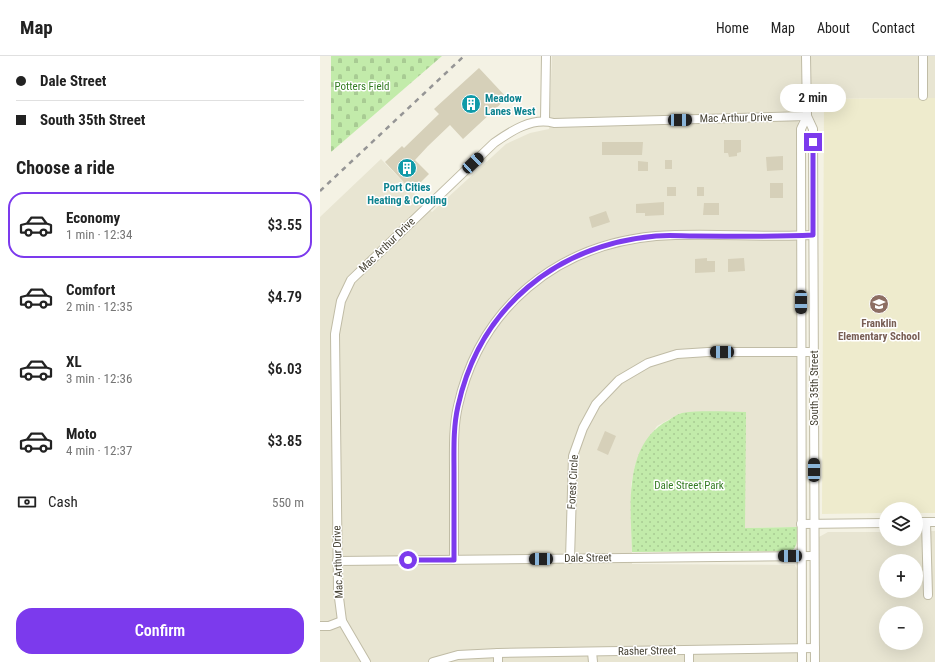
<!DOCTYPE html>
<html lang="en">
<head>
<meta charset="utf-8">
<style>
  :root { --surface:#fff; --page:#f6f6f6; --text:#222; --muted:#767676; --line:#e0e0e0; --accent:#7c3aed }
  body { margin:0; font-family:"Roboto Condensed",sans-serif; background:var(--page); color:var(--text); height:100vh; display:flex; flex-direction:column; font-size:15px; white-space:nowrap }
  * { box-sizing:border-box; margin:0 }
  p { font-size:13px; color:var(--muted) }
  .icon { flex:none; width:22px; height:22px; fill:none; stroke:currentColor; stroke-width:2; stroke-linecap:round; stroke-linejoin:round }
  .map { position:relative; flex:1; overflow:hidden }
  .side { display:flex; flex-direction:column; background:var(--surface); width:320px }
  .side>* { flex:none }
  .guide { display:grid; align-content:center; height:88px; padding:0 16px; background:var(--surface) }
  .fabs { position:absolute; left:559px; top:446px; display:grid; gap:8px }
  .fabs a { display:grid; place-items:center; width:44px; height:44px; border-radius:50%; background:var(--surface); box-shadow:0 4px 16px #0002; font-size:20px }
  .end { position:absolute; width:18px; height:18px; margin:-9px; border:5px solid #7c3aed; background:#fff; box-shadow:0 0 0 2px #fff }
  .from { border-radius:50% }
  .bubble { position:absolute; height:28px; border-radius:14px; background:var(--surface); box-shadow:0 4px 16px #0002; font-size:13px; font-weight:600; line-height:28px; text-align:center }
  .car { position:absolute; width:12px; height:24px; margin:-12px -6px; border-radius:5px; box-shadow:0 0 3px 1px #0007; background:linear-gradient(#222 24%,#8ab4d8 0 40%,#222 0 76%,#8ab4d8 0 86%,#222 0) }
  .guide b { display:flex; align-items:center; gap:14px; height:38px; font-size:15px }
  .guide b+b { border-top:1px solid var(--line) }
  .guide i { width:10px; height:10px; background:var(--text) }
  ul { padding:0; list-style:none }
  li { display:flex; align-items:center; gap:12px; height:66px; margin:0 8px 6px; padding:0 8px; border:2px solid transparent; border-radius:16px }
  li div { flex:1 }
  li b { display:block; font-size:15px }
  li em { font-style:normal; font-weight:600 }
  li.on { border-color:var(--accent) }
  li>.icon { width:36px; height:36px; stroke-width:1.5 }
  h2 { padding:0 16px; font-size:18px; line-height:48px }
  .pay { display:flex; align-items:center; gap:10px; height:44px; padding:0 16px; font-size:15px }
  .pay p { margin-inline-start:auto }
  .button { display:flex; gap:8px; margin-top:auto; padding:8px 16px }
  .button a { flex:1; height:46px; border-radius:16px; background:var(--accent); color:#fff; font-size:16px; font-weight:600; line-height:46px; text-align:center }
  header { display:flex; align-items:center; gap:24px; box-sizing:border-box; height:56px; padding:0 20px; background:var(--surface); border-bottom:1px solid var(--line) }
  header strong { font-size:19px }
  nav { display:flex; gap:22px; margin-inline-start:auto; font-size:14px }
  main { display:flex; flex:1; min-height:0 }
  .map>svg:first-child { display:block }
  .residential { fill:#e8e5d2; fill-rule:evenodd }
  .education { fill:#eeebcd }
  .cemetery { fill:url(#cemetery-stones) }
  .park { fill:url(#park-dots) }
  .building { fill:#d6d0b9 }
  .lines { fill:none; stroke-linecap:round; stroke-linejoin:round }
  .street-casing { stroke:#c0bca6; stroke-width:10 }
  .street { stroke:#fff; stroke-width:8 }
  .rail { stroke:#959595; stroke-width:2.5; stroke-dasharray:5 5; stroke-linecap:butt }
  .route { stroke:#7c3aed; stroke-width:5 }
  .labels { text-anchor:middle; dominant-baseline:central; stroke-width:3; stroke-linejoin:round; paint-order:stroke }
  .park-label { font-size:11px; fill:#347c23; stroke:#fff }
  .culture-label { font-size:11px; font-weight:bold; fill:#0d838f; stroke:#fff; text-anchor:start }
  .street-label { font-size:11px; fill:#464234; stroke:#fff }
  .education-label { font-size:11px; font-weight:bold; fill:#785e54; stroke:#fff }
</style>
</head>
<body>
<header>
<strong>Map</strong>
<nav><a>Home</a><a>Map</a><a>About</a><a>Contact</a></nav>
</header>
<main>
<section class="side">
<div class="guide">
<b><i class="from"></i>Dale Street</b>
<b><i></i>South 35th Street</b>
</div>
<h2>Choose a ride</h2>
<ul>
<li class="on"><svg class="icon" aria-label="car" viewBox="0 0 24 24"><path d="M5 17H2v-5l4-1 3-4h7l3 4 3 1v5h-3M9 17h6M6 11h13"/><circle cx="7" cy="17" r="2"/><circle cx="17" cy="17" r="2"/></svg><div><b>Economy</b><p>1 min · 12:34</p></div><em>$3.55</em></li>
<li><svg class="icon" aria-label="car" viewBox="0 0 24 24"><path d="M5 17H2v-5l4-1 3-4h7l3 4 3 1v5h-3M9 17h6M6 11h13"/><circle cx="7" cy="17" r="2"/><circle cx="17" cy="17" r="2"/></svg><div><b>Comfort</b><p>2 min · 12:35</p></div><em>$4.79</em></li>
<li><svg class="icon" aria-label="car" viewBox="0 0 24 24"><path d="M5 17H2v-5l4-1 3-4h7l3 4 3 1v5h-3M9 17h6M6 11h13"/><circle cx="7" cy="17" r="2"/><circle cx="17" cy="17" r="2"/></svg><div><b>XL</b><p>3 min · 12:36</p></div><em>$6.03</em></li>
<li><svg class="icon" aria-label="car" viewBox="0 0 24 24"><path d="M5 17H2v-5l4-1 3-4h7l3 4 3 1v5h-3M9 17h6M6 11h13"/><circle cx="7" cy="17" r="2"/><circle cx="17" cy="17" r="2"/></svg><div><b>Moto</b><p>4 min · 12:37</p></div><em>$3.85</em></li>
</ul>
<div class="pay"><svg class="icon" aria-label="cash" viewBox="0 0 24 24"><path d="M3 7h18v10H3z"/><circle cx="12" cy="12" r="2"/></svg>Cash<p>550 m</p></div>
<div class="button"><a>Confirm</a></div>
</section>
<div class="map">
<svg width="615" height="606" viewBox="0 0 615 606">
  <defs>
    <pattern id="cemetery-stones" width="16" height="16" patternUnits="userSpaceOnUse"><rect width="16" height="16" fill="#c2ebaa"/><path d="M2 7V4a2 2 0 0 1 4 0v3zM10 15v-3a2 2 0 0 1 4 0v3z" fill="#a8cb93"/></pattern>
    <pattern id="park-dots" width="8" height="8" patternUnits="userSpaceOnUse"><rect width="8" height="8" fill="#c2ebaa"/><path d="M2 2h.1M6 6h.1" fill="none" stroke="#a8cb93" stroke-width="1.8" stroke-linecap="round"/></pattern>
  </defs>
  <rect width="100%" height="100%" fill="#f4f2e4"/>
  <g class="residential">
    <path d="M232,0H615V42L478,43L477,471L425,472L361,357L337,370L324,390L315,409L311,429L312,508L475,509L477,514L478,606H0V161L61,103L112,156L186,88L210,77L229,73Z"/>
    <path d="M596,475H615V606H500L499,481L508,476H566V483H596ZM566,505H596V535H566ZM566,557H596V587H566Z"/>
  </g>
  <path class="education" d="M615,42V457H596V453H566V457L502,458L504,43Z"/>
  <path class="cemetery" d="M11,0H122L11,96Z"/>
  <path class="park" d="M426,356L425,472L477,471C477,480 479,491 471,495L312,496C311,453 302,388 349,364C353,361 358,358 362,357C383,354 405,356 426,356Z"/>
  <g class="building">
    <path d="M159,12L187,42L143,83L130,69L108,90L95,104L109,118L92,135L65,106L82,90L84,92L119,58L114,53Z"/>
    <path d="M404,84H421V96L417,97V100L409,101L408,97H404Z"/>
    <path d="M282,86H323L322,99H282Z"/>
    <path d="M463,100V114L447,115L446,101Z"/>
    <rect x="345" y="104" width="7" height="9"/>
    <path d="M318,105L328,106V115H318Z"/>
    <rect x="450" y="127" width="13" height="15"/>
    <rect x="347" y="131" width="9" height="9"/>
    <rect x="377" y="131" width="7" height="9"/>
    <path d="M344,146V159L325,160V157H316V148Z"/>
    <path d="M384,147H399V159H383Z"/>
    <path d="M286,155L290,166L272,172L269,161Z"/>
    <path d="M387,202V205H395V216L375,217V203Z"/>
    <path d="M424,202L425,215L408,216V203Z"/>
    <path d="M285,375L296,380L288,399L277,394Z"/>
  </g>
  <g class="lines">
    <defs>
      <g id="street">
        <path d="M603,40V0"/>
        <path d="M487,60L493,73L495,606"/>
        <path d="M225,64L226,0"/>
        <path d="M596,466H615"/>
        <path d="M606,466L608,539"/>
        <path d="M481,468L566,467"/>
        <path d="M250,503L253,400L263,372L276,348L299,324L328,307L357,298L388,296H494"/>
        <path d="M134,504C134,475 134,446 134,416C134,394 133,372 138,350C160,252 236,189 336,180C387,176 442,182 493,179"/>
        <path d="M17,505L494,500"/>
        <path d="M0,570H9L22,565"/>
        <path d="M369,594V606"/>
        <path d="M272,596L273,606"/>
        <path d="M178,597V606"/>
        <path d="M46,606L22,565L18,534L15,278L21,245L31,224L174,87C191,75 212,61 234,67L487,60"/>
        <path d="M113,606L138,599L178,597L495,592"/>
        <path d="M482,606L481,73L487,60L486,0"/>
      </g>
    </defs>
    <use href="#street" class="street-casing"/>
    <use href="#street" class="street"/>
    <path class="rail" d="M0,135L144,0"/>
  </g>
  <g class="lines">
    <path class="route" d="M88,504H134C134,475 134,446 134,416C134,394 133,372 138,350C160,251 236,189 336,180C349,179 362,180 375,180C415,180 454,181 493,179V86"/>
  </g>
  <defs>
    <symbol id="building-disc" viewBox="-11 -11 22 22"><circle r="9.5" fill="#0f9aa8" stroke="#fff"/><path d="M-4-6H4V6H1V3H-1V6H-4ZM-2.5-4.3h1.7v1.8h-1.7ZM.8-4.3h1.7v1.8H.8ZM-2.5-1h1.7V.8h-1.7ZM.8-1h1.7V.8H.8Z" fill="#fff"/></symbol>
    <symbol id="school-disc" viewBox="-11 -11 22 22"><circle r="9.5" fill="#8d6e63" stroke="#fff"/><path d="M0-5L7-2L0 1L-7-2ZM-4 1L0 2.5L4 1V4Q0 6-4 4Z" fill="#fff"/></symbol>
  </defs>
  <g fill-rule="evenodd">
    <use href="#building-disc" x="140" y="37" width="22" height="22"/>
    <use href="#building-disc" x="76" y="101" width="22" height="22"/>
    <use href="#school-disc" x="548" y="237" width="22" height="22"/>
  </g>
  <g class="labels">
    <g class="park-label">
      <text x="42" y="30">Potters Field</text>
      <text x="369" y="429">Dale Street Park</text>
    </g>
    <g class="culture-label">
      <text x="165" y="42">Meadow<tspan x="165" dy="13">Lanes West</tspan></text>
      <text x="87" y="131" text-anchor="middle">Port Cities<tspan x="87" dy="13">Heating &amp; Cooling</tspan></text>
    </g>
    <g class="street-label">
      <text transform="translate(416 62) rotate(-1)">Mac Arthur Drive</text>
      <text transform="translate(67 189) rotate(-44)">Mac Arthur Drive</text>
      <text transform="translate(494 332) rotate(-90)">South 35th Street</text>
      <text transform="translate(253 426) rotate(-87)">Forest Circle</text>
      <text transform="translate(268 502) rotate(-1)">Dale Street</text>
      <text transform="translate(18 506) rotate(-92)">Mac Arthur Drive</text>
      <text transform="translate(327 595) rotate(-1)">Rasher Street</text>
    </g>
    <g class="education-label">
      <text x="559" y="267">Franklin<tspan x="559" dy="13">Elementary School</tspan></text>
    </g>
  </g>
</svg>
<div class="fabs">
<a><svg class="icon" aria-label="layers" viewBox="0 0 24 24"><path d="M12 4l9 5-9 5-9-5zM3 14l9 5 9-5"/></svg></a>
<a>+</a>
<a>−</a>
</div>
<i class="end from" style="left:88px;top:504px"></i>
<i class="end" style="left:493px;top:86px"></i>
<div class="bubble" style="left:460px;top:28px;width:66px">2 min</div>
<i class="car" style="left:360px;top:64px;rotate:89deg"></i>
<i class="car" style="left:153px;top:107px;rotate:47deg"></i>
<i class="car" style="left:481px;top:246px;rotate:180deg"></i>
<i class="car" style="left:402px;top:296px;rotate:270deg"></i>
<i class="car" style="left:494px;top:414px;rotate:0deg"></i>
<i class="car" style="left:470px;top:500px;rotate:270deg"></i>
<i class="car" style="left:221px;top:503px;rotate:269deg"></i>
</div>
</main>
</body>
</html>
